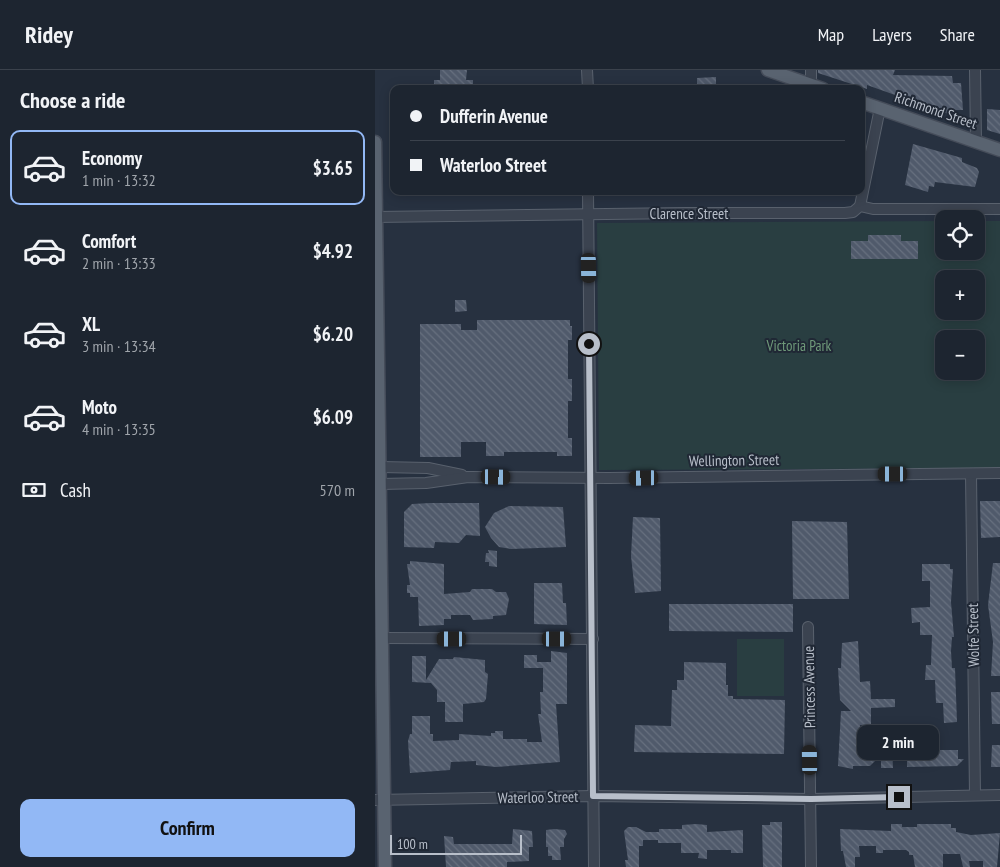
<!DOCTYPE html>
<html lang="en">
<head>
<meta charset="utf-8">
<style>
  :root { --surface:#1d2530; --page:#252d38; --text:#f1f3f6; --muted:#a0a5ab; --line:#3b424c; --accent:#92b8f5 }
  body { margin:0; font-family:"PT Sans Narrow",sans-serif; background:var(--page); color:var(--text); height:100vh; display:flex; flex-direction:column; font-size:19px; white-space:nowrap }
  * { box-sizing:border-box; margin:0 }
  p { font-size:16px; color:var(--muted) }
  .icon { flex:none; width:28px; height:28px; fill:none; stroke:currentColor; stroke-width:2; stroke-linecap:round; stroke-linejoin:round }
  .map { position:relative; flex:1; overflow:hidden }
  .sheet { display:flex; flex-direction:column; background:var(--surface); width:375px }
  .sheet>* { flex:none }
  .top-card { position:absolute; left:15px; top:15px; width:475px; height:110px; border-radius:10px; box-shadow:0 2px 12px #0003,0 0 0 1px var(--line); display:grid; align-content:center; height:110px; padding:0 20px; background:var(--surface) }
  .tools { position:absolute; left:560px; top:140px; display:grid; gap:10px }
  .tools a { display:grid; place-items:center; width:50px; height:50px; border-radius:10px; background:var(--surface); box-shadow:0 2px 12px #0003,0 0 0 1px var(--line); font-size:25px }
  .scale { position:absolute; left:15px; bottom:12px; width:132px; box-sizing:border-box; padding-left:5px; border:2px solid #b8bfca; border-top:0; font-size:14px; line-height:18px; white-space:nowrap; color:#b8bfca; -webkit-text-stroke:4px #202835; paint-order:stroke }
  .end { position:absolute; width:22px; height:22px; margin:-11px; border:6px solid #b8bfca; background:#111; box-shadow:0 0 0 2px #111 }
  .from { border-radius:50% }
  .bubble { position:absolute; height:35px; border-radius:10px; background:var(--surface); box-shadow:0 2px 12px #0003,0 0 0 1px var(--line); font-size:16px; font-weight:600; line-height:35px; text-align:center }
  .car { position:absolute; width:15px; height:30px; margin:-15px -8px; border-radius:6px; box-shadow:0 0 4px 1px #0007; background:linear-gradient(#222 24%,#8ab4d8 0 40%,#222 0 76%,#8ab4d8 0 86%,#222 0) }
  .top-card b { display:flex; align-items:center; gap:18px; height:48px; font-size:19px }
  .top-card b+b { border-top:1px solid var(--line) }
  .top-card i { width:12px; height:12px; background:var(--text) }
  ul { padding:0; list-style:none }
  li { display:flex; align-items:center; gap:15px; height:75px; margin:0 10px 8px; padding:0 10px; border:2px solid transparent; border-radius:10px }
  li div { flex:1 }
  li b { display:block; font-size:19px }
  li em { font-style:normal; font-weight:600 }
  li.active { border-color:var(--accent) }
  li>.icon { width:45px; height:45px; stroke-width:1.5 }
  h2 { padding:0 20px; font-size:22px; line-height:60px }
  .pay { display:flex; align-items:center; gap:12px; height:55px; padding:0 20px; font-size:19px }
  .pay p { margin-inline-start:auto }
  .cta { display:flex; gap:10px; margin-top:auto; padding:10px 20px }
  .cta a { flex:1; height:58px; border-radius:10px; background:var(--accent); color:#111; font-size:20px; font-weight:600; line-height:58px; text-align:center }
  header { display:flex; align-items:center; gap:30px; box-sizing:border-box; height:70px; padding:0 25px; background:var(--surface); border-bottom:1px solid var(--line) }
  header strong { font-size:24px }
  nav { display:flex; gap:28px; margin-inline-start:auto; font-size:18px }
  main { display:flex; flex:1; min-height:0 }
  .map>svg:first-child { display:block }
  .green { fill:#293e41; fill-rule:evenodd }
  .building { fill:url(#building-back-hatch) }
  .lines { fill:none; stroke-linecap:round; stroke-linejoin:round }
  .minor-casing { stroke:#59616d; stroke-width:12 }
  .major-casing { stroke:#454c59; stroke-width:15 }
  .minor { stroke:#3b4350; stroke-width:10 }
  .major { stroke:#596370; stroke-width:12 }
  .route { stroke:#b8bfca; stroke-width:6 }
  .labels { text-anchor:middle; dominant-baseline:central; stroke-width:4; stroke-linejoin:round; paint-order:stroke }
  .street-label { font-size:15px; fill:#b8bfca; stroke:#202835 }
  .park-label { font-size:15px; fill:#6f9a7a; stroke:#202835 }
</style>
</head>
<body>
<header>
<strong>Ridey</strong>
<nav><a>Map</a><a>Layers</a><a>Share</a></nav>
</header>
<main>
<section class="sheet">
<h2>Choose a ride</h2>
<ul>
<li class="active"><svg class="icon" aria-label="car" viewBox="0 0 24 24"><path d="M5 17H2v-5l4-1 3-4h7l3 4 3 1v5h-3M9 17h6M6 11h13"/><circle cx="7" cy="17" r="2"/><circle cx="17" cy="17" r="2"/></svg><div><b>Economy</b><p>1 min · 13:32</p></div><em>$3.65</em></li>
<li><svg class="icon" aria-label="car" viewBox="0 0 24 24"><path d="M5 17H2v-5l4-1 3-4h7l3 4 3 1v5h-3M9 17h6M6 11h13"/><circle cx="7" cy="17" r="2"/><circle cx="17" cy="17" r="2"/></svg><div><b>Comfort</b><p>2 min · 13:33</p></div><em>$4.92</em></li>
<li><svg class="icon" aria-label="car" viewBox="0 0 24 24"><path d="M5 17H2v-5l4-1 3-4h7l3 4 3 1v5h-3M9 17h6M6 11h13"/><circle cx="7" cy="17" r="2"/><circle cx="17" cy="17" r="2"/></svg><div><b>XL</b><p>3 min · 13:34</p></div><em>$6.20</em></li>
<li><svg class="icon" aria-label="car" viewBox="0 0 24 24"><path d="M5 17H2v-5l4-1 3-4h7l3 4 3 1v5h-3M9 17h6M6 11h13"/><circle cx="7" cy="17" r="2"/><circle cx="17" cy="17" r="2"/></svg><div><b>Moto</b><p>4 min · 13:35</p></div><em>$6.09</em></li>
</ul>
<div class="pay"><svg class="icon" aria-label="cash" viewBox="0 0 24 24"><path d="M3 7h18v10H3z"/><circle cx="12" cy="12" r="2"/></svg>Cash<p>570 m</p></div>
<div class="cta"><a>Confirm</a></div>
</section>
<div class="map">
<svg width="625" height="797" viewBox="0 0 625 797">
  <defs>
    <pattern id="building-back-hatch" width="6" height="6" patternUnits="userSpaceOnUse" patternTransform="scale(1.25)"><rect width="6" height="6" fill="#505a6b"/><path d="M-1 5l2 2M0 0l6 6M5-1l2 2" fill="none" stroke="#67707f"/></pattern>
  </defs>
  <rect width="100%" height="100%" fill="#273140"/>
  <g class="green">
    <path d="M569,151V181H601V151H625V398L224,400L222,153ZM569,209H601V241H569ZM569,269H601V301H569Z"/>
    <rect x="362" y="569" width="47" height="57"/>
  </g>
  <g class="building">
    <path d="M65,0H92L91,10H98V19H59V10H65Z"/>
    <path d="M443,0H520L518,5L577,6L578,13H586L588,40H581L579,46L492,15V19L443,3Z"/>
    <path d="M341,7V19H322V8Z"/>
    <path d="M612,39L625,40V64L612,60Z"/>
    <path d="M538,74L587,88V92L602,98L604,102L600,117L560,112L559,117L554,116L553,122L530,115Z"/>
    <path d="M493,165H526V171H543V189H476V171H493Z"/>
    <path d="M80,230H91L92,241L80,242Z"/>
    <path d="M102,250H195V256H197V270H193V309H197V331H193V368H197V386H182V382H129V386H111V372H86V387H45V254H86V260H102Z"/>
    <path d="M605,431H625V467L606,468Z"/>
    <path d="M55,433H104L105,466L91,465L84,473L60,472L59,478L29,477V442L37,434Z"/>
    <path d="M134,436L188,437L191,477L136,479L124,477L116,468L110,457L119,443Z"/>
    <path d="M258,447L285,448L286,521L260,523L256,486Z"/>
    <path d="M417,451L472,452L474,529H418Z"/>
    <path d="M113,480L122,481V497L114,496V492H110L111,483H114Z"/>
    <path d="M35,491L69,494V524L95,522L97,519H117L121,522H131L134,529L131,545L118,546V549L98,550L95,545H76V549H69V555L44,556L43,527H35V523H32V515H35L32,494H35Z"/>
    <path d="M618,493H625V606H616L618,572L613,535Z"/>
    <path d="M547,494H575V499H578L576,532L579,567H577L576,581L577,598H580L582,652L569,653L568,633H561L560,610H550L551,595H556L557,565H545V552L537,553L536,538L555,537V511H547Z"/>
    <path d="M159,513H187L188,533H191L192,555L159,554Z"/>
    <path d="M294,534H418V562L294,561Z"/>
    <path d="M483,571L485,612L495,611L496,629H520V637L496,638V655H485L486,680L506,681L509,677H517L518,698H506V685L495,696H478V699L463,696L466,641H476L465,630L463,598H466L467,573Z"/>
    <path d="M176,581L192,583V634H181L185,692L121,697L101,695V691L76,692L75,700L35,703L33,671L35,664H37V646H55V664H58V671L84,670V664L116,666V663H120V661H128V669H152V672H167L163,644H166L165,622H168V598H149V585H162V592H176Z"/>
    <path d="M37,586H51V610L64,589H78L79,587L110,590V602L113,604L111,629L109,632L88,634V652H70V632H62V620L56,613L37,612Z"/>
    <path d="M309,592L351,593V615H353V626H358V629L410,630L409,684L259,682L260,655L296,656L297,620H302V610H309Z"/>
    <path d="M616,622H625V654H617Z"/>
    <path d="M535,672H542V676H565V680H583V689H589L582,696L532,697V676H535Z"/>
    <path d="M617,675H625V697H616Z"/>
    <path d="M395,752H407V797H388L387,755H395Z"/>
    <path d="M321,754L332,755V762L368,760V783H356V780H332V789L323,788L324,783H306V773H283V770H268V776H264V797H251L250,790H253L249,761L253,757H261L271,762H284V759H307V755Z"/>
    <path d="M516,754H527V757H542V754H576V758H581V762L596,765L625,763L622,797H608V791H594L595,797H588L585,784H568V797H540L538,785H534V782L531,780H508V783H501V776H484L485,787H480V797H471L468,781H466L465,759L516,761Z"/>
    <path d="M138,759L157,761L158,777H154V791L132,792V797H71L69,766L78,767L79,774H137Z"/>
    <path d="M179,759L190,760L192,764L189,769V777H185L186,790H177V786H173V777H171V760Z"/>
  </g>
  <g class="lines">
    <defs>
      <g id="minor">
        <path d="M212,0L213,19"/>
        <path d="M436,0V15"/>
        <path d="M600,0L601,71"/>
        <path d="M213,121L219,797"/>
        <path d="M485,136L505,38"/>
        <path d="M0,147L310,143H470L478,142L485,136L498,139H625"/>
        <path d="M6,397L53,398L87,405"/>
        <path d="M596,404L600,725"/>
        <path d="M6,414L51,413L93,407L234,408L625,403"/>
        <path d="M433,557L436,797"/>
        <path d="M7,568L218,569"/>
        <path d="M0,730L218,726L436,729L625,725"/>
      </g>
      <g id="major">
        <path d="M393,0L448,19"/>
        <path d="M486,32L625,80"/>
        <path d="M0,72L10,797"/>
      </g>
    </defs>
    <use href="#minor" class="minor-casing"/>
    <use href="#major" class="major-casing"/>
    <use href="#minor" class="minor"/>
    <use href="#major" class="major"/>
  </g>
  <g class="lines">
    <path class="route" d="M214,274L218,726L436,729L524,727"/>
  </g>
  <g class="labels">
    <g class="street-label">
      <text transform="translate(561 40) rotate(19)">Richmond Street</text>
      <text x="314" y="143">Clarence Street</text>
      <text transform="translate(359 390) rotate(-1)">Wellington Street</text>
      <text transform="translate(598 565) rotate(-91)">Wolfe Street</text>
      <text transform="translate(434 617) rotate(-91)">Princess Avenue</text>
      <text transform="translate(163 727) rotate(-1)">Waterloo Street</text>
    </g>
    <g class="park-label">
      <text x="424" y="275">Victoria Park</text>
    </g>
  </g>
</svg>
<div class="tools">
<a><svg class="icon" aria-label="locate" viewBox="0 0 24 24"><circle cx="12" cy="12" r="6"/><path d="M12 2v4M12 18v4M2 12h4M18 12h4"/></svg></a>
<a>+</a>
<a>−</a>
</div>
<div class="scale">100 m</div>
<i class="end from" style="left:214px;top:274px"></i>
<i class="end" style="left:524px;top:727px"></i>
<div class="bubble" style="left:482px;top:655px;width:82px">2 min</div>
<i class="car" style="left:214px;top:198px;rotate:179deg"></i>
<i class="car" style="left:518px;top:404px;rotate:270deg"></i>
<i class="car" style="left:121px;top:407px;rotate:91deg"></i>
<i class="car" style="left:269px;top:408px;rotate:269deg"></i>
<i class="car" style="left:77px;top:569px;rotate:270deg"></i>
<i class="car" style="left:182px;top:569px;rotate:90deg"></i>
<i class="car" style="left:435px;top:690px;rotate:359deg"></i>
<div class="top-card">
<b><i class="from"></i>Dufferin Avenue</b>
<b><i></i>Waterloo Street</b>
</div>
</div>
</main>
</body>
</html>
